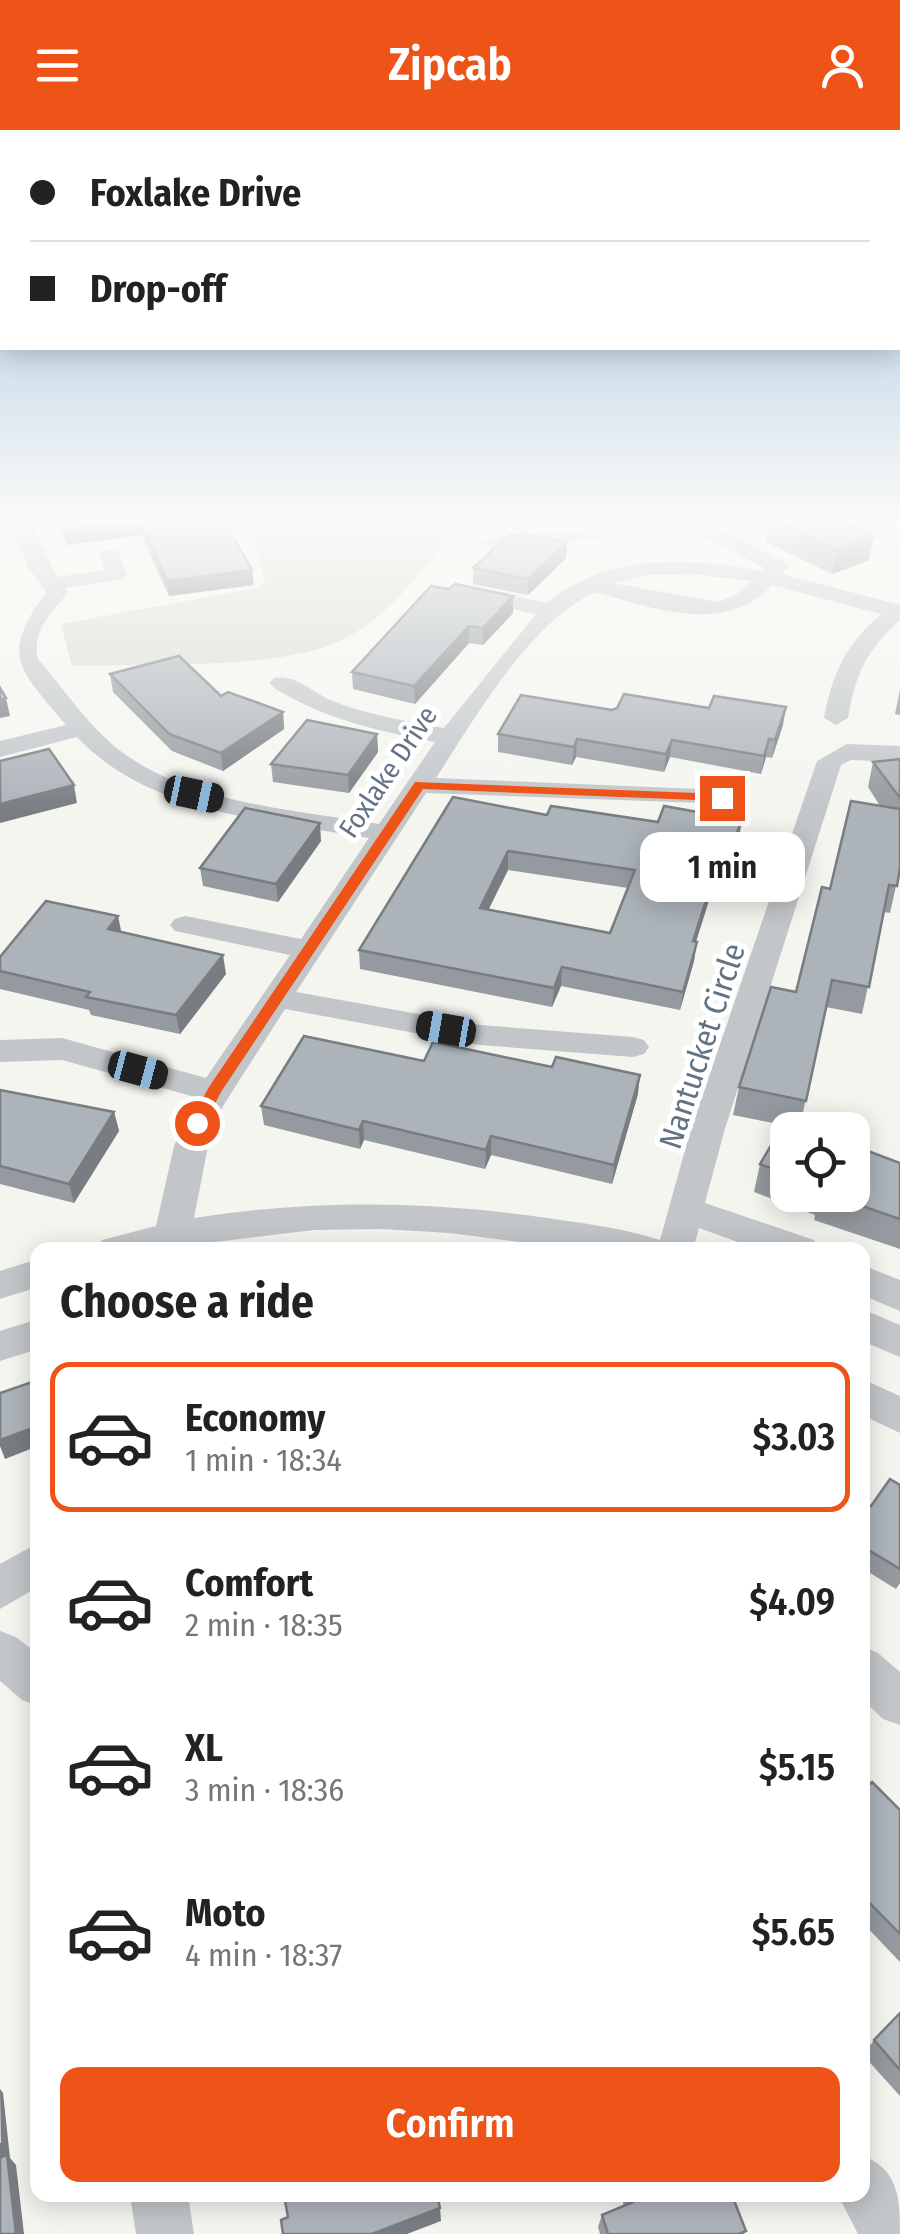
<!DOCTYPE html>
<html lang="en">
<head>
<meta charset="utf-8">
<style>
  :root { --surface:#fff; --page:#f2f2f2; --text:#222; --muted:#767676; --line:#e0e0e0; --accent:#ee5317 }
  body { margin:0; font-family:"Fira Sans Condensed",sans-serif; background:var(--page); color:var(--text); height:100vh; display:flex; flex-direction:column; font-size:38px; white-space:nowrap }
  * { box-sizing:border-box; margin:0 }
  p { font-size:32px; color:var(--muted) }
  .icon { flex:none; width:55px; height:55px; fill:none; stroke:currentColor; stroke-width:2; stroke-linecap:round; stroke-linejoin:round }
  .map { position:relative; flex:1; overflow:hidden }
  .drawer { position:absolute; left:30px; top:1112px; width:840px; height:960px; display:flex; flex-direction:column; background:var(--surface); border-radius:20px; box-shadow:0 5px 25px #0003 }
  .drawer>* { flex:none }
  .banner { position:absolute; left:0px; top:0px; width:900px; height:220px; box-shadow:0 5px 25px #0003; display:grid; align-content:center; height:220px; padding:0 30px; background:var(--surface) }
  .tools { position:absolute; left:770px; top:982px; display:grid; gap:20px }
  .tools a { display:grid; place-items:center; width:100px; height:100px; border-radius:20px; background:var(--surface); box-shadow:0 5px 25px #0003; font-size:50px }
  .end { position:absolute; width:45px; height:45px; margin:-22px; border:12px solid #ee5317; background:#fff; box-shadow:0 0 0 5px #fff }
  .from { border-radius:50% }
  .bubble { position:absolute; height:70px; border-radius:20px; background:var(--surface); box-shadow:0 5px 25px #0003; font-size:32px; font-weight:600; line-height:70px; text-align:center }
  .car { position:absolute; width:30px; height:60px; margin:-30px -15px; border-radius:12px; box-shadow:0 0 8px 2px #0007; background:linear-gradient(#222 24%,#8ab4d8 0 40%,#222 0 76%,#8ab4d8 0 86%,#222 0) }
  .banner b { display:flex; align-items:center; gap:35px; height:95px; font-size:38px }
  .banner b+b { border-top:2px solid var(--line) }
  .banner i { width:25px; height:25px; background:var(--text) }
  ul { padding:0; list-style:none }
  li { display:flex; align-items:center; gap:30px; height:150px; margin:0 20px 15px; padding:0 10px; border:5px solid transparent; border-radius:20px }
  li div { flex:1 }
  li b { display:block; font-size:38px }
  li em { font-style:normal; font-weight:600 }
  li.on { border-color:var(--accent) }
  li>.icon { width:90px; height:90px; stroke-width:1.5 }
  h2 { padding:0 30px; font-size:45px; line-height:120px }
  .cta { display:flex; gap:20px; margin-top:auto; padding:20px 30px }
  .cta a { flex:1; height:115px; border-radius:20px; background:var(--accent); color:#fff; font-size:40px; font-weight:600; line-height:115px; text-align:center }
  header { display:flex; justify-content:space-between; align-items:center; height:130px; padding:0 30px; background:var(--accent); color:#fff; font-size:45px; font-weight:600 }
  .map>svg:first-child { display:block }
  .green { fill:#d5dcd1 }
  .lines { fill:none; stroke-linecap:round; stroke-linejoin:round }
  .minor { fill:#c2c6c9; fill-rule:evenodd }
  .wall { fill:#949a9f; fill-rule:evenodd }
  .shaded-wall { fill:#787d82 }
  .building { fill:#acb3b9; stroke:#787d82; stroke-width:2.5; fill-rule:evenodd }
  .route { fill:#ee5317 }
  .labels { text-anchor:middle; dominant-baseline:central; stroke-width:10; stroke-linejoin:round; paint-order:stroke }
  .far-street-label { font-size:28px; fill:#627384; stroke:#fff }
  .street-label { font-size:32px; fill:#627384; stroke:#fff }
</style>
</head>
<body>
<header><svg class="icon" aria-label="menu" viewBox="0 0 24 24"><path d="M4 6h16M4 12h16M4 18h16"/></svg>Zipcab<svg class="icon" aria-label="person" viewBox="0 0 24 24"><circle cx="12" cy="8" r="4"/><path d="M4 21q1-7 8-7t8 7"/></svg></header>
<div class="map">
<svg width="900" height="2104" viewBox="0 0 900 2104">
  <rect width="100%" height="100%" fill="#f5f5f0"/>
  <path class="green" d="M296,389H459C431,433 390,486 344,509C281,541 145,533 72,536L61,494L258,458L265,450L253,411L277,393Z"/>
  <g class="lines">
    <g class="minor">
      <path d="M9,389H29L57,447L104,440L100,424L103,420H117L127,444L124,449L65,458L68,462C52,484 31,500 38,529C63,558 85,591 114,616C185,674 293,679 379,694L435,612C378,601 324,589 274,558L270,553L274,548C293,543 313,562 330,570C367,585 406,591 444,598L536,484L457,468L454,463L457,458L465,456L547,473C606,423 691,427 762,441L765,438L690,399L491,419L481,413L484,409L701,389L785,432L789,436L782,444L900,475V490C867,519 855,545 848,588L836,595L824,588C832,544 846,514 881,484L772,455C725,506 653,478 595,462C529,493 475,588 436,648L722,660L731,662L735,668L731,674L426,663L296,862L480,895L633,907L644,910L649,917L644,924L633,927L480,915L285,879L223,976L208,1016L194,1088C314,1069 433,1071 554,1089C589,1094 626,1099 660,1110L690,1002L817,631L847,614L900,616V632L851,630L841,635L724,1002L705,1073L814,1110L819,1120H760L699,1098L693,1120H581L449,1103L382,1099L314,1100L190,1115V1120H97L102,1110L156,1096L174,1016L195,967L62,930L0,932V910L62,908L206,948L290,825L175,801L170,795L175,789L185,786L301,809L369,708C271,691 149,684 77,607L0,627V611L66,595C18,537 0,527 46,462L28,437ZM691,444L752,451L736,465L718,472L613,453L648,445Z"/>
      <path d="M38,1129V1157L0,1169V1141Z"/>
      <path d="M862,1135L900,1150V1181L862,1165Z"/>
      <path d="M862,1179L900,1195V1227L862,1211Z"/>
      <path d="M38,1189V1219L0,1231V1201Z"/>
      <path d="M862,1249L900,1266V1303L862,1285Z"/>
      <path d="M38,1413V1457L0,1479V1434Z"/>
      <path d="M0,1501L16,1507L38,1524V1576L22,1570L0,1551Z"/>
      <path d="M862,1516L878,1523L900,1542V1595L883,1589L862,1569Z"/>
      <path d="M862,2025C899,2040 900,2068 900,2104H858L838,2065H862Z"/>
      <path d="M130,2065H188L194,2104H136Z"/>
    </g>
  </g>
  <g class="wall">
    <path d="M56,389H252L226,393L254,455L169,466L141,405L67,415Z"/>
    <path d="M769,389L869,430L832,444L766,412Z"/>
    <path d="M567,412L566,428L528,465L473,454V438Z"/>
    <path d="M449,459L513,466V483L483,515L469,513L415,574L353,559L352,542Z"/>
    <path d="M110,544L221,566L283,582L284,599L223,641L172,621L113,562Z"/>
    <path d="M900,559V585L895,584Z"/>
    <path d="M612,580L783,595L772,628L766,627L761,644L670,627L664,642L576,627L572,635L498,622V604Z"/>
    <path d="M377,604L378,622L349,663L273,652L271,634Z"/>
    <path d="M900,629V738L890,783L884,782L862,884L826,877L800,996L788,1000V1065H852L900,1033V1119L814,1090L815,1085L754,1062L760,1034L783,995L733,985L739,957L796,862L830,759L880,676L868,657L873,632Z"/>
    <path d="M547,685L739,708L715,768L710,767L696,812L694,831L680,880L561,856L552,877L360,839L359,820ZM508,740L628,758L610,803L488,780Z"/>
    <path d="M321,711L278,772L203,756L200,738Z"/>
    <path d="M121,802L226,844L180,904L91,885L89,880L0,859V827Z"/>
    <path d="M424,931L638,964L612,1054L491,1025L485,1039L364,1010L360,1019L264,995L261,976Z"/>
    <path d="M0,960L114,982L119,1001L74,1073L0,1054Z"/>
    <path d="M900,1355V1453L896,1459L862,1438V1371L871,1376Z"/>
    <path d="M862,1653L900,1680V1832L862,1792Z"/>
    <path d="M900,1883V1966L863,1925L874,1910Z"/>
    <path d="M621,2065H732L744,2104H600L598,2097L602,2085L624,2076Z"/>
  </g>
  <g class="shaded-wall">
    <path d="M219,389H252L219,394Z"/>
    <path d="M139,390L141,405L67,415L64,400Z"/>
    <path d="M874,407L869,430L832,444L836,420Z"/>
    <path d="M567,412L566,428L528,465V449Z"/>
    <path d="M252,440L254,455L169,466L167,451Z"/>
    <path d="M513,466V483L483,515V498Z"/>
    <path d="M469,496V513L415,574L414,556Z"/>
    <path d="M6,568L10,586L0,588V570Z"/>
    <path d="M786,577L783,595L772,628L775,610Z"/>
    <path d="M283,582L284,599L223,641L221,623Z"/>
    <path d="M377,604L378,622L349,663L348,645Z"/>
    <path d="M577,609L576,627L572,635L574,617Z"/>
    <path d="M769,609L766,627L761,644L764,626Z"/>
    <path d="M672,610L670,627L664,642L666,624Z"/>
    <path d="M74,655L77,673L0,693V674Z"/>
    <path d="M742,690L739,708L715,768L718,750Z"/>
    <path d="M320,693L321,711L278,772L276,754Z"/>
    <path d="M508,721V740L480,797V778Z"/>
    <path d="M713,749L710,767L690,830L693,811Z"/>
    <path d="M118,786L122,805L108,799Z"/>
    <path d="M697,812L694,831L680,880L683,862Z"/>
    <path d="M223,825L226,844L180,904L176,885Z"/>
    <path d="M562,837L561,856L552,877L554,858Z"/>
    <path d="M640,945L638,964L612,1054L614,1035Z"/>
    <path d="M114,982L119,1001L74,1073L69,1054Z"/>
    <path d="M363,991L364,1010L360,1019L359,1000Z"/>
    <path d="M491,1006V1025L485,1039L486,1020Z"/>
    <path d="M38,1296V1316L5,1329L0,1316V1310Z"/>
    <path d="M0,1959L3,1963L10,2028L16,2035L24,2104H16L1,2027Z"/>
    <path d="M440,2078L441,2091L407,2104H372Z"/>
  </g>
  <g class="building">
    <path d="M59,389H223L252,440L167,451L139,390L64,400Z"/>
    <path d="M770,389H836L874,407L836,420Z"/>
    <path d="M523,404L567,412L528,449L473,438L509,405Z"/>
    <path d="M455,454L513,466L483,498L469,496L414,556L352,542L431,456L449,459Z"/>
    <path d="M179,526L221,566L228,562L283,582L221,623L169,604L110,544Z"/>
    <path d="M0,558L6,568L0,570Z"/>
    <path d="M624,564L709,578L714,566L786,577L775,610L769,609L764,626L672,610L666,624L577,609L574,617L498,604L521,565L612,580L617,578Z"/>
    <path d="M307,590L377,604L348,645L271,634Z"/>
    <path d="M49,619L74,655L0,674V631Z"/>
    <path d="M900,629V668L873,632Z"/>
    <path d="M453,667L547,685L551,676L658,692L664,676L742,690L718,750L713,749L693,811L697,812L683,862L562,837L554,858L359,820ZM508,721L635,740L610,803L480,778Z"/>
    <path d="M851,671L900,679V738L897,756L889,755L869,857L832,850L806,971L739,957L771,857L796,862L822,757L830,759Z"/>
    <path d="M245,678L320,693L276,754L200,738Z"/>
    <path d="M46,771L118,786L108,799L223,825L176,885L86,867L90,862L0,841V827Z"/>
    <path d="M304,906L424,931L433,912L552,937L556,927L640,945L614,1035L491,1006L486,1020L363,991L359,1000L261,976Z"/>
    <path d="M0,960L114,982L69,1054L0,1036Z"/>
    <path d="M786,990L812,1000H788V1044L760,1034Z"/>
    <path d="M852,1015L900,1033V1089L830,1065H852Z"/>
    <path d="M38,1250V1296L0,1310V1263Z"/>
    <path d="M890,1349L900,1355V1439L862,1416V1371L871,1376Z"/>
    <path d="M872,1652L900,1680V1804L862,1765V1722L867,1718L862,1713V1653L867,1657Z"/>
    <path d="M900,1883V1940L874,1910Z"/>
    <path d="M0,2013L1,2027L7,2025L16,2104H0Z"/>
    <path d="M284,2065H437L440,2078L372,2104H283L281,2090L288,2087Z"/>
    <path d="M631,2065H732L746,2101L739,2104H608L602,2085L633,2072Z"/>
  </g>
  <linearGradient id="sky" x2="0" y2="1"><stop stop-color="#96bcdd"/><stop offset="0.57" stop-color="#fafaf8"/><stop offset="1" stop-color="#fafaf8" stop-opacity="0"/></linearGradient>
  <rect width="900" height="684" fill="url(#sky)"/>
  <path class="route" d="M415,652L722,664L728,668L722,671L423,659L221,962L203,997H192L189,993L209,957Z"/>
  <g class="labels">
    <g class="far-street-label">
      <text transform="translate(388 642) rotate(-56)">Foxlake Drive</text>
    </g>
    <g class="street-label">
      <text transform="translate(702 916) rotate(-72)">Nantucket Circle</text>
    </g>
  </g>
</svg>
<div class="tools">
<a><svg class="icon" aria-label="locate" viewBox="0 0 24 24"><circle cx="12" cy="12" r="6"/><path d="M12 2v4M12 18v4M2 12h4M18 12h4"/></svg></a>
</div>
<i class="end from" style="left:197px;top:993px"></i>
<i class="end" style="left:722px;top:668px"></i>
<div class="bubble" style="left:640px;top:702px;width:165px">1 min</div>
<i class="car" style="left:194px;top:664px;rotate:102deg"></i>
<i class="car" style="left:446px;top:899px;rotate:280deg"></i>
<i class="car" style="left:138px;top:940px;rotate:105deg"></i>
<div class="banner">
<b><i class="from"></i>Foxlake Drive</b>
<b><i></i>Drop-off</b>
</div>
<section class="drawer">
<h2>Choose a ride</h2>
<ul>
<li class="on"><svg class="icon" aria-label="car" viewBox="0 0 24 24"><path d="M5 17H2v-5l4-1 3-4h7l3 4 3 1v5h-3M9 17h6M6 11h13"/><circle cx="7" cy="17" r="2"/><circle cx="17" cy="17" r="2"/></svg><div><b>Economy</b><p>1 min · 18:34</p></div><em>$3.03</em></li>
<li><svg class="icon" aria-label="car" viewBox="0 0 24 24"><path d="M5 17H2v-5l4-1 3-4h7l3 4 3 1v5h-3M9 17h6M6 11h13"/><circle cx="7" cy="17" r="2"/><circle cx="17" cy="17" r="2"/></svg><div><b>Comfort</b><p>2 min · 18:35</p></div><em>$4.09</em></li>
<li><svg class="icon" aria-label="car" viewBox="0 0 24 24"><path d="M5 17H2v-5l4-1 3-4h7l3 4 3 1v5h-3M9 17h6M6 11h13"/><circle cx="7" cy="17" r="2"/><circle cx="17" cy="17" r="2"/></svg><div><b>XL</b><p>3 min · 18:36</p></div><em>$5.15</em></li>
<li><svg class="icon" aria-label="car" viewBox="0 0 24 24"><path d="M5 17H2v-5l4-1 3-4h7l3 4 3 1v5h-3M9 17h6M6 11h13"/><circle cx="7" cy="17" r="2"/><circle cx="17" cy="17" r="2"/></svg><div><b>Moto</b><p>4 min · 18:37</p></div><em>$5.65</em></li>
</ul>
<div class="cta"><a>Confirm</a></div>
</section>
</div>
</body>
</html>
